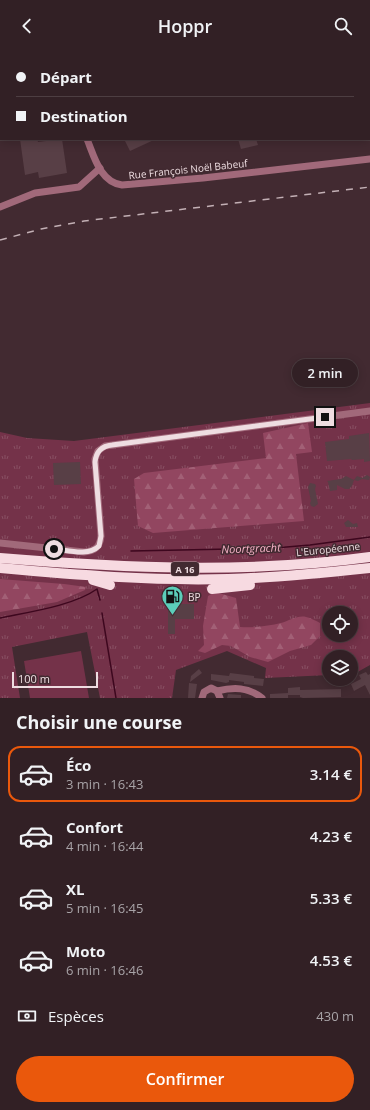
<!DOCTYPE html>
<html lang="fr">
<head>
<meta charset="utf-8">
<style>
  :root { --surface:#322025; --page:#3a282d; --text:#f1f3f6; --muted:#a8a3a7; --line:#4d3e42; --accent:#ea580c }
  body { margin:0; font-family:"Open Sans",sans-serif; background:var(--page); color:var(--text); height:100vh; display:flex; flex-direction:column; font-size:15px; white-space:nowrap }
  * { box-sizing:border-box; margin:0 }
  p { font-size:13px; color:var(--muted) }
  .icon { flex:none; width:22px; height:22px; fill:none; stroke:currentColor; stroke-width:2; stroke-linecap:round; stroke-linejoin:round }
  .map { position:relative; height:646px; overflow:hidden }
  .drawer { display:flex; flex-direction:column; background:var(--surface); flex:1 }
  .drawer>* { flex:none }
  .hud { position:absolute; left:0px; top:0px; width:370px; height:88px; box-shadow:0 2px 10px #0003,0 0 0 1px var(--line); display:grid; align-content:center; height:88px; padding:0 16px; background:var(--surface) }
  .fabs { position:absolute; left:322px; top:554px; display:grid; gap:8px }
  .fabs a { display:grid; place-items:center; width:36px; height:36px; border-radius:50%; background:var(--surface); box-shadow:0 2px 10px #0003,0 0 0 1px var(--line); font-size:20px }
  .scale { position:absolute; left:12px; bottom:10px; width:86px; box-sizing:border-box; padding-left:4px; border:2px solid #eedde1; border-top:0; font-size:11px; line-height:14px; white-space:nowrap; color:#eedde1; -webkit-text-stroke:3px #422a31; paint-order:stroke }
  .end { position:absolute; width:18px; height:18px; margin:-9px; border:5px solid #eedde1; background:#111; box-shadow:0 0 0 2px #111 }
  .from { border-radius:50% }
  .bubble { position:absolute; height:28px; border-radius:14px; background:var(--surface); box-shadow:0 2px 10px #0003,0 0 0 1px var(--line); font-size:13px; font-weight:600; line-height:28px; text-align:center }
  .hud b { display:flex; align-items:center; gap:14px; height:38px; font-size:15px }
  .hud b+b { border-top:1px solid var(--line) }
  .hud i { width:10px; height:10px; background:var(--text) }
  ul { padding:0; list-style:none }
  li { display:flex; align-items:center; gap:12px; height:56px; margin:0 8px 6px; padding:0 8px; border:2px solid transparent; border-radius:12px }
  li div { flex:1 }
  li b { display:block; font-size:15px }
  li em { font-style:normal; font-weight:600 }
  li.active { border-color:var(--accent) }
  li>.icon { width:36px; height:36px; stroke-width:1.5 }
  h2 { padding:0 16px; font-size:18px; line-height:48px }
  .pay { display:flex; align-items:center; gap:10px; height:44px; padding:0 16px; font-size:15px }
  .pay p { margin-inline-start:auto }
  .primary-button { display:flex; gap:8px; margin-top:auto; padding:8px 16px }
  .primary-button a { flex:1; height:46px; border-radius:24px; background:var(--accent); color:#fff; font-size:16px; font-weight:600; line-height:46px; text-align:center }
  header { display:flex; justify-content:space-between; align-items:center; height:52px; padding:0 16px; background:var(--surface); font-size:18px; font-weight:600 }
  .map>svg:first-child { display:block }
  .grass { fill:url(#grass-tufts); fill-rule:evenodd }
  .forest { fill:url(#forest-firs) }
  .park { fill:#743249 }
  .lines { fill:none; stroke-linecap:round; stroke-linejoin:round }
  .stream { stroke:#3d071e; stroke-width:1.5 }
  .building { fill:#583f46 }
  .minor { stroke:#a1697a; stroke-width:7 }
  .highway { stroke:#f7dae1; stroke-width:10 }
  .rail { stroke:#c3b0b5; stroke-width:1.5; stroke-dasharray:7 7; stroke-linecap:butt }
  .route { stroke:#eedde1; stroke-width:5 }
  .labels { text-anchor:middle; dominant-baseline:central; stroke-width:3; stroke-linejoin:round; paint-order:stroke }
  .shield { fill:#422a31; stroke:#baa7ac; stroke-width:1 }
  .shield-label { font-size:9px; font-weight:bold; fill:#eedde1 }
  .street-label { font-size:10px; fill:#eedde1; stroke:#422a31 }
  .poi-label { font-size:10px; fill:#eedde1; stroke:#422a31; text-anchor:start }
  .water-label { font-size:11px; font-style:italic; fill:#f8b4c8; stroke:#422a31 }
</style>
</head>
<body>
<header><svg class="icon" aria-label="back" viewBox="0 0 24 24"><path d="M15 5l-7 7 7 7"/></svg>Hoppr<svg class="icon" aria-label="search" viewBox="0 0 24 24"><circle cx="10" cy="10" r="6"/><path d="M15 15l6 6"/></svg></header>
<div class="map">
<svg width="370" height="646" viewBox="0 0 370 646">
  <defs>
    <pattern id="grass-tufts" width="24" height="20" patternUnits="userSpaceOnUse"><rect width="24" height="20" fill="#743249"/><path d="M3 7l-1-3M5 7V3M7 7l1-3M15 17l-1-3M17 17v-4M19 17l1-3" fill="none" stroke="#884f63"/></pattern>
    <pattern id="forest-firs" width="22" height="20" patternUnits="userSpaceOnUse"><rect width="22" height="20" fill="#924660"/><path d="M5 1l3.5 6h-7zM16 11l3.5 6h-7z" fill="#a26076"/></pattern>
  </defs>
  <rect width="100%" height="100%" fill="#422a31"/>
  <path class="grass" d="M370,351V613L354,622H351V605H329V623L265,626L266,616L227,599L176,618L172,646H100L87,580L12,595L20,646H0V380L27,386L74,389ZM329,561H351V583H329Z"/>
  <g class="forest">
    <path d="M308,371L312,400L296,402L304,469L153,481L138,474L134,427L144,421L266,406L263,381Z"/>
    <path d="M0,527L64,532L86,535L85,538L57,550L0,560Z"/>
    <path d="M215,540L236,546L240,575C254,576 268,574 281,571C289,569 298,563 306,565C311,566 316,569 320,571V584L311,593L290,599L268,610L250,605L231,594L222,593L205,601L198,599L204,593L203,574L208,544Z"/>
  </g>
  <path class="park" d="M81,599L89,646H30L24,609Z"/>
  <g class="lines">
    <g class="stream">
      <path d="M131,499L275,496L310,493L370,485"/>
      <path d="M102,561L116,646"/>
      <path d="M0,566C29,560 73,554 97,537L100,548"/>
    </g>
  </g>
  <g class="building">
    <path d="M20,87H37L38,90L62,87L67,121L39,126L38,120L25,123Z"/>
    <path d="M124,87H156L130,99Z"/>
    <path d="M238,87H256L258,93L241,97Z"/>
    <path d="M369,381L370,409L364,410V407L352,408L351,407L327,409L325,390L349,387V384Z"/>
    <path d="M80,410L81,432L54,433L53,411Z"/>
    <path d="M367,423L370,425L369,428L362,427L358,429L354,428L352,434L349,437H345L337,433V438L330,439L328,430L327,429L341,427L346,424L354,428L357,424L362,426Z"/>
    <path d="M310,431L315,432L316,434L315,437L318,452L314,455L311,454L310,451L311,449L308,435Z"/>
    <path d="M348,468L353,472L357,471L358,475H346L344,471Z"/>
    <path d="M168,550H175V552H194V567H175V582H168Z"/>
    <path d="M199,617L202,621L190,630L191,624Z"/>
    <path d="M366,620L368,623L370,622V643L365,633L354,639L351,632L361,627L359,623Z"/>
    <path d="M230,621L254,624V626L264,627L263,634L244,632V630L229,628V630L226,631L211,628V622L229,624Z"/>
    <path d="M189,631L197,632L195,646H188Z"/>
    <path d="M300,635V638L341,637V645L303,646L300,645V643H288V646H270V642L288,641V636Z"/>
    <path d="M228,642L241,643V646H227Z"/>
  </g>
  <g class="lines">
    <g class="minor">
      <path d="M47,0L48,1"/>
      <path d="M99,1L103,0"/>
      <path d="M87,87C94,104 100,130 122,133L203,126L370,107"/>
      <path d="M0,155L35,141L79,135L100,116"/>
      <path d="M0,491L84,500C95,499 100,495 101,484L95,407L98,399L105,394L370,359"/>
      <path d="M217,639C234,635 248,635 262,646"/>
      <path d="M202,646L204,640L211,636L217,639L220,646"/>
    </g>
    <g class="highway">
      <path d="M0,506C124,516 247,522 370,505"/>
      <path d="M0,516C76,523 152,529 228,527C275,526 323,521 370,516"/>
      <path d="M93,528L110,533"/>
      <path d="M212,537L250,533"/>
    </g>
    <path class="rail" d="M0,188L41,177L84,169L370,135"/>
  </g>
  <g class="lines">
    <path class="route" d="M54,497C67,498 88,505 99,494L101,484L95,410C96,400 102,394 112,393L325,365"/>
  </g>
  <defs>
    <symbol id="fuel-pin" viewBox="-11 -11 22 30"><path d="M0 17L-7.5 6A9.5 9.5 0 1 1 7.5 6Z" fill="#5cceba" stroke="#422a31"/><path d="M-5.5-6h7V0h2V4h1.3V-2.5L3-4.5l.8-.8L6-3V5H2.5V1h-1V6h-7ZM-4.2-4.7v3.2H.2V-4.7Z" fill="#111"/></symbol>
  </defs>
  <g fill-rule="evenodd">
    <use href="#fuel-pin" x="160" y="532" width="25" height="34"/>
  </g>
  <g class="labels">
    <rect class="shield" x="171" y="510" width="28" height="14" rx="3"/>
    <g class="shield-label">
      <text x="185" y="517">A 16</text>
    </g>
    <g class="street-label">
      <text transform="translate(188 117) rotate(-6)">Rue François Noël Babeuf</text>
      <text transform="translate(328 497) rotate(-6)">L'Européenne</text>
    </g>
    <g class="poi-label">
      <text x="188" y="545">BP</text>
    </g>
    <g class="water-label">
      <text transform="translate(251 496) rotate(-2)">Noortgracht</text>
    </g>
  </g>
</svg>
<div class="fabs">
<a><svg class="icon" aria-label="locate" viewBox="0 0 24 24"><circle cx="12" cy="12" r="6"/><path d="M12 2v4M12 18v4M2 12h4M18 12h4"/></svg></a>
<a><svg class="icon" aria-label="layers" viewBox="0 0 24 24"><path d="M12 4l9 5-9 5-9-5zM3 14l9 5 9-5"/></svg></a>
</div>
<div class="scale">100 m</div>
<i class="end from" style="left:54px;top:497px"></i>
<i class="end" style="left:325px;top:365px"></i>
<div class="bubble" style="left:292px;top:307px;width:66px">2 min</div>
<div class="hud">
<b><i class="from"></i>Départ</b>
<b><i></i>Destination</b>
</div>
</div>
<section class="drawer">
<h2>Choisir une course</h2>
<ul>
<li class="active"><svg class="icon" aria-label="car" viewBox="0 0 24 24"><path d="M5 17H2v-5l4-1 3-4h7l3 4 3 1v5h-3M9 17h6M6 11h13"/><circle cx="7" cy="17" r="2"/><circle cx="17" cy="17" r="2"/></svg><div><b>Éco</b><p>3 min · 16:43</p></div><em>3.14 €</em></li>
<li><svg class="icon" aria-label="car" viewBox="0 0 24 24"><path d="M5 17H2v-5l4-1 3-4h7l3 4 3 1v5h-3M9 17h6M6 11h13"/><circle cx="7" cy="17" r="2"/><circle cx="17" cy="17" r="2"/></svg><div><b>Confort</b><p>4 min · 16:44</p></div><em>4.23 €</em></li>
<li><svg class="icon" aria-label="car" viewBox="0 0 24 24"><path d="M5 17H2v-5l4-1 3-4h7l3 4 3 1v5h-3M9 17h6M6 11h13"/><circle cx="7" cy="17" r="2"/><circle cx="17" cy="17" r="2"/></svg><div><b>XL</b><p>5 min · 16:45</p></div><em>5.33 €</em></li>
<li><svg class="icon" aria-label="car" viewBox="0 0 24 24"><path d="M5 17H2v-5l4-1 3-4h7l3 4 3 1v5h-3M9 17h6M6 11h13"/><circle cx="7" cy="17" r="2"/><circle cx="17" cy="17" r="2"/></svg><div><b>Moto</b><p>6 min · 16:46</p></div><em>4.53 €</em></li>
</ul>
<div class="pay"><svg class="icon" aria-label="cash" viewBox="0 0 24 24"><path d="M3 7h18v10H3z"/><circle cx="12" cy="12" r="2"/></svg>Espèces<p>430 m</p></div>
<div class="primary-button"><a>Confirmer</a></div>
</section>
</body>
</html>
